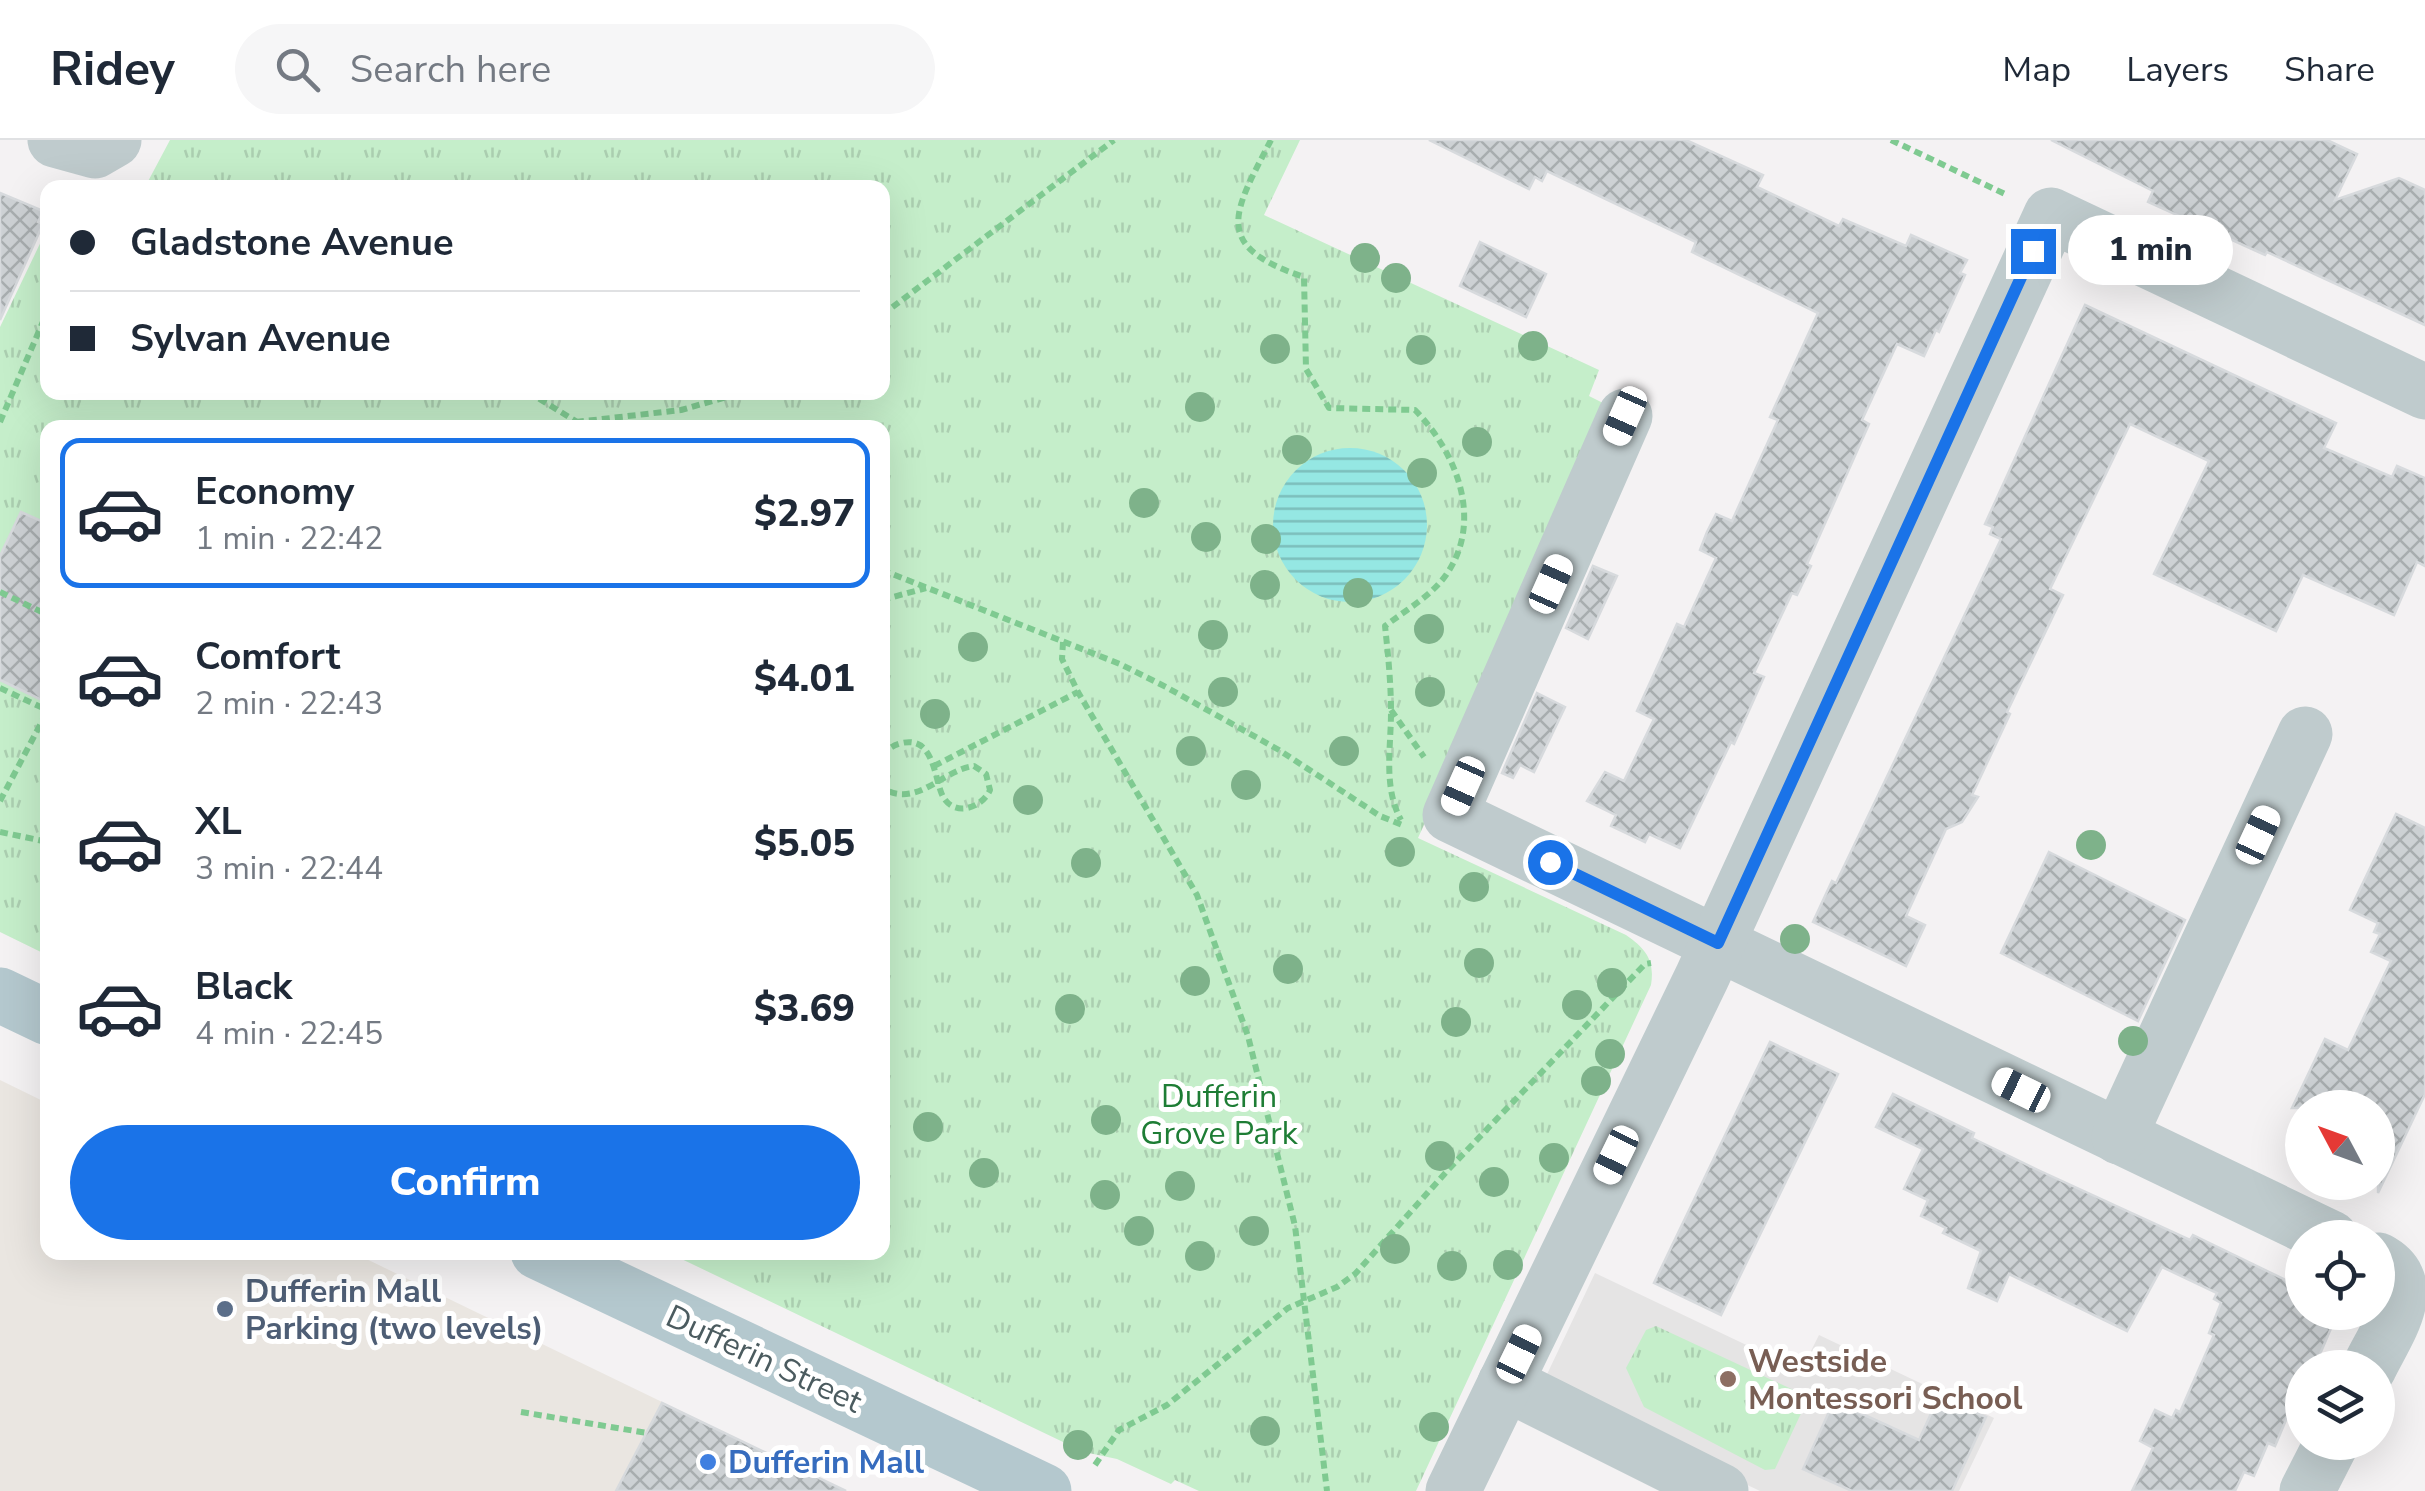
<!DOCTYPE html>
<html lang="en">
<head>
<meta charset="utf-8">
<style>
  :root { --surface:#fff; --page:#f6f6f7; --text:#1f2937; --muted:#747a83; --line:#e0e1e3; --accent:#1a73e8 }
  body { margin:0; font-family:"Nunito Sans",sans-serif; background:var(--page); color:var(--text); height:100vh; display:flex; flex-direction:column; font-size:38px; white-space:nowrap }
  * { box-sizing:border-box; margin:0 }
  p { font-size:32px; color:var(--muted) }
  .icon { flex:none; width:55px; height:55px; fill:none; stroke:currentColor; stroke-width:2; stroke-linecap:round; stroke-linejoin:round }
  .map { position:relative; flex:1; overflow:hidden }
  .drawer { position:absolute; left:40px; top:280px; width:850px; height:840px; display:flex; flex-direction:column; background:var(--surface); border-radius:20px; box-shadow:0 10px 40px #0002 }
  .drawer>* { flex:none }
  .top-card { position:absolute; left:40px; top:40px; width:850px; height:220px; border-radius:20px; box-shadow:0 10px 40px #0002; display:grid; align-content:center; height:220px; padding:0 30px; background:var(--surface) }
  .needle { width:65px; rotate:311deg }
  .buttons { position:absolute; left:2285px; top:950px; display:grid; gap:20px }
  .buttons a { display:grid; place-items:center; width:110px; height:110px; border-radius:50%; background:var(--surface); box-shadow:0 10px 40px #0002; font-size:50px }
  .end { position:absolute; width:45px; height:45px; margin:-22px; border:12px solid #1a73e8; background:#fff; box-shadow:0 0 0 5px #fff }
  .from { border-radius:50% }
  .bubble { position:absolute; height:70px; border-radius:35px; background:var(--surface); box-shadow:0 10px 40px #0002; font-size:32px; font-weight:800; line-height:70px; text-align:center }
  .car { position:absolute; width:30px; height:60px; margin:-30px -15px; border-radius:12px; box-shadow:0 0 8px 2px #0007; background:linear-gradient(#fff 24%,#345 0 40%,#fff 0 76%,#345 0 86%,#fff 0) }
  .top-card b { display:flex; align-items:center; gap:35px; height:95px; font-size:38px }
  .top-card b+b { border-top:2px solid var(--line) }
  .top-card i { width:25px; height:25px; background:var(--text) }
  ul { padding:18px 0 0; list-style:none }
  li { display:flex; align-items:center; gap:30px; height:150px; margin:0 20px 15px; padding:0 10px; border:5px solid transparent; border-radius:20px }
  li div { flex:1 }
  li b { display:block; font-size:38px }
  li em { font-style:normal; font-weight:800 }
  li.current { border-color:var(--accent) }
  li>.icon { width:90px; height:90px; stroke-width:1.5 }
  .primary-button { display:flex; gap:20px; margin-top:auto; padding:20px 30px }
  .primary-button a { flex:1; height:115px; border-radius:60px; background:var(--accent); color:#fff; font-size:40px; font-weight:800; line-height:115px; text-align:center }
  header { display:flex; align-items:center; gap:60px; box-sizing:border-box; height:140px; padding:0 50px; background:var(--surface); border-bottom:2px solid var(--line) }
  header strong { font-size:48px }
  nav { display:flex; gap:55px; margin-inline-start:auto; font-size:35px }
  .search { width:700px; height:90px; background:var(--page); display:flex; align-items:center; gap:25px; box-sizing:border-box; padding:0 35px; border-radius:55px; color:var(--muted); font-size:38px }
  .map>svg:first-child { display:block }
  .commercial { fill:#eae6e1 }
  .education { fill:#e5e4e4 }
  .park { fill:url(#park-tufts) }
  .water { fill:url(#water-rules) }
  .building { fill:url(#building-cross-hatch); stroke:#d7dadd; stroke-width:2.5 }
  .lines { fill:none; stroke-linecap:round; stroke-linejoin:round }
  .path { stroke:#7fca91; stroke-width:6; stroke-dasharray:8 5; stroke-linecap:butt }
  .minor { stroke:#bfcbcd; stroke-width:55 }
  .major { stroke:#b4c8ce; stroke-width:55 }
  .tree { fill:#7eb28a }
  .route { stroke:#1a73e8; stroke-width:12 }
  .service-dot { fill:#5c6f8a; stroke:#fff; stroke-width:4 }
  .education-dot { fill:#8d6e63; stroke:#fff; stroke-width:4 }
  .shop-dot { fill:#3f7fe0; stroke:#fff; stroke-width:4 }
  .labels { text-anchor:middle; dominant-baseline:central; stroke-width:10; stroke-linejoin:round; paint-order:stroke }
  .park-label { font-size:32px; fill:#1e7d35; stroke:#fff }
  .service-label { font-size:32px; font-weight:bold; fill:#4e5e75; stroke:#fff; text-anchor:start }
  .street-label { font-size:32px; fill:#4b5b5f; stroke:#fff }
  .education-label { font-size:32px; font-weight:bold; fill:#785e54; stroke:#fff; text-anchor:start }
  .shop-label { font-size:32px; font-weight:bold; fill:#366cbe; stroke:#fff; text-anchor:start }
</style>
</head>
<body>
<header>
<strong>Ridey</strong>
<div class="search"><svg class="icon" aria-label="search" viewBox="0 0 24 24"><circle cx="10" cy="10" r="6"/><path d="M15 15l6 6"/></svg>Search here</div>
<nav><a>Map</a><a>Layers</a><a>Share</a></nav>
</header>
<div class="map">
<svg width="2425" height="1351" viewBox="0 0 2425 1351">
  <defs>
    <pattern id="park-tufts" width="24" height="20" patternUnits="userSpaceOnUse" patternTransform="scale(2.5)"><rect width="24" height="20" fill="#c5eeca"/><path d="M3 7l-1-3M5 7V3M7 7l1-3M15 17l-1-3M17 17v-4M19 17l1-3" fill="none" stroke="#abceb0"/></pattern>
    <pattern id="water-rules" width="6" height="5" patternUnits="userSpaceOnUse" patternTransform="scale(2.5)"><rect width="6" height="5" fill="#95e7e3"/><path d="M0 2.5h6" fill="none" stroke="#7cbebb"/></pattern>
    <pattern id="building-cross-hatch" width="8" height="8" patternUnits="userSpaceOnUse" patternTransform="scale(2.5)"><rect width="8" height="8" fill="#cdd1d4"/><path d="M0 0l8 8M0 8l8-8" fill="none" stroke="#a8adaf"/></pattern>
  </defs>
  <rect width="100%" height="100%" fill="#f4f2f3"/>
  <path class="commercial" d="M0,940L47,963L48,1112L354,1113L846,1351H0Z"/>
  <path class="education" d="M1595,1133L1801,1231L1819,1195L1994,1278L1959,1351H1760L1541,1247Z"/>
  <g class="park">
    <path d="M170,0H1300L1264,75L1599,230L1589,256L1613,268L1418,698L1626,795C1646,809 1655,820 1651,845L1416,1351H1199L1175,1340L1171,1344L1117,1319L1084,1312L669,1113L882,1112V288H48L47,815L0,792V187L47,89L48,252H882V48L145,47Z"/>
    <path d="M1656,1186L1800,1253L1805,1265L1775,1329L1765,1330L1644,1267L1626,1228L1646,1190Z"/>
  </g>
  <circle class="water" cx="1350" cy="385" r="77"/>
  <g class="building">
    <path d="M1429,0H1686L1763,35L1757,47L1839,86L1843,79L1906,106L1911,95L1967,120L1960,133L1965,135L1939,192L1936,190L1924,216L1897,204L1862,280L1869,284L1807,424L1811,426L1797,455L1792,453L1754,533L1764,537L1734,604L1731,602L1680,708L1649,694L1645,702L1611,686L1616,675L1587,661L1605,632L1624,641L1654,579L1637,571L1677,484L1684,487L1716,418L1700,410L1707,392L1716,374L1732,381L1778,280L1770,277L1818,173L1692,112L1696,102L1547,31L1542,41L1535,37L1529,49Z"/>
    <path d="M2051,0H2327L2357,14L2335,60L2399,38L2425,50V185L2267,112L2265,115L2148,62L2153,51Z"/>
    <path d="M0,53L43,71L38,82L43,84L0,180Z"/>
    <path d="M1480,102L1546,134L1526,177L1460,146Z"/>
    <path d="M2085,165L2336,283L2324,308L2392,337L2397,326L2425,338V426L2417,422L2394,475L2303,435L2276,491L2154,434L2209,321L2130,284L2050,449L2063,455L2007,572L2010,574L1972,655L1978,657L1962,682L1946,689L1906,776L1925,785L1906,826L1813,782L1832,741L1836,743L2001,399L1990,394L1993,387L1985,384Z"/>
    <path d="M21,372L48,384V563L0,540V416Z"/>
    <path d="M1593,426L1617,436L1588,499L1566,488Z"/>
    <path d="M1537,553L1565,567L1534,632L1520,625L1513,638L1502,633Z"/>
    <path d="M2396,674L2425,688V954L2378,1053V968H2292L2325,899L2348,910L2391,821L2371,812L2380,794L2374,792L2378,783L2350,770Z"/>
    <path d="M2049,712L2185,780L2138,881L2001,813Z"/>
    <path d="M1770,902L1838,934L1721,1175L1654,1143Z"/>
    <path d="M1893,954L1974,993L1972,998L2038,1030L2190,1100L2193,1095L2302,1148V1172H2338L2314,1228H2302V1264L2294,1261L2275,1306L2268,1303L2254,1336L2244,1332L2235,1351H2132L2153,1308L2140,1301L2155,1270L2172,1278L2176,1270L2180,1272L2214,1195L2209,1193L2221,1163L2214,1159L2217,1153L2162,1127L2127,1191L2009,1134L1997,1161L1968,1148L1981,1111L1943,1093L1946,1088L1921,1076L1928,1060L1904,1049L1923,1009L1876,987Z"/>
    <path d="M1939,1256L1986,1277L1952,1351H1852L1803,1329L1834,1261L1919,1300Z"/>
    <path d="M662,1263L846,1351H616Z"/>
  </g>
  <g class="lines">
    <g class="path">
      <path d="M1271,0C1234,72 1210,106 1304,137L1306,229L1329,268L1415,270C1457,313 1484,381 1446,435C1431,456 1406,470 1385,486C1388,514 1391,543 1391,572C1391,608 1383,647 1401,680"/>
      <path d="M1891,0L2007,55"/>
      <path d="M882,175L1114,0"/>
      <path d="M528,252L587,288"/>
      <path d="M0,282L48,170"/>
      <path d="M576,282L681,270L744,252"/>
      <path d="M882,430L1120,524L1166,547L1279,610L1380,676L1405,686"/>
      <path d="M0,452L48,475"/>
      <path d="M882,460L926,448"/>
      <path d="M1063,502L1062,519L1078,552L1197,755L1248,896L1295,1086L1327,1351"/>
      <path d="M0,548L45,569"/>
      <path d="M1391,570L1424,617"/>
      <path d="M882,616C888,609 893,605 902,603C932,596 934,633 941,652C950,678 981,670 990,650L986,634L974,626C942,630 917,669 882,648"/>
      <path d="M934,626L1078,552"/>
      <path d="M0,661L48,570"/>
      <path d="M0,692L48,702"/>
      <path d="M521,1272L647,1293"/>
      <path d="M1095,1325L1119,1290L1167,1265L1288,1168L1337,1147L1355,1134L1448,1030L1645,824L1651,823"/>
    </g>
    <g class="minor">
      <path d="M55,0L95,11L114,0"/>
      <path d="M1625,276L1450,675L2331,1098"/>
      <path d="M2119,997L2305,594"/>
      <path d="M2369,1228C2385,1194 2424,1144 2378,1120"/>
      <path d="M1505,1243L1721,1351"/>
      <path d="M1453,1351L1702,837L2051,75L2425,252"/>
      <path d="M2307,1351L2332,1302"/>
    </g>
    <g class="major">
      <path d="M0,855L48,878"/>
      <path d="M538,1112L1044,1351"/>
    </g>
  </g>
  <g class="tree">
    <circle cx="1365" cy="118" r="15"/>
    <circle cx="1396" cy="138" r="15"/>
    <circle cx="1533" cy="206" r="15"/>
    <circle cx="1275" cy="209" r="15"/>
    <circle cx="1421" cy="210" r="15"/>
    <circle cx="1200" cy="267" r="15"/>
    <circle cx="1477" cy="302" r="15"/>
    <circle cx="1297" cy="310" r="15"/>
    <circle cx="1422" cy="333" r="15"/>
    <circle cx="1144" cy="363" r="15"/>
    <circle cx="1206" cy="397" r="15"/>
    <circle cx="1266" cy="399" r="15"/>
    <circle cx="1265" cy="445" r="15"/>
    <circle cx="1358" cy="453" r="15"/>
    <circle cx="1429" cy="489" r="15"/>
    <circle cx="1213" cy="495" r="15"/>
    <circle cx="973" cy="507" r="15"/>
    <circle cx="1223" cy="552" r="15"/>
    <circle cx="1430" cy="552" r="15"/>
    <circle cx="935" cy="574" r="15"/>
    <circle cx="1191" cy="611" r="15"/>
    <circle cx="1344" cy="611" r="15"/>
    <circle cx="1246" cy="645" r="15"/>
    <circle cx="1028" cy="660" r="15"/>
    <circle cx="2091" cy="705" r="15"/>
    <circle cx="1400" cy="712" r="15"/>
    <circle cx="1086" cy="723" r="15"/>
    <circle cx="1474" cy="747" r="15"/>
    <circle cx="1795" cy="799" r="15"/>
    <circle cx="1479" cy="823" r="15"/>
    <circle cx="1288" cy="829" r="15"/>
    <circle cx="1195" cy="841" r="15"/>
    <circle cx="1612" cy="843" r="15"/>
    <circle cx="1577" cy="865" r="15"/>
    <circle cx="1070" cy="869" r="15"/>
    <circle cx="1456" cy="882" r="15"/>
    <circle cx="2133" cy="901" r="15"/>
    <circle cx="1610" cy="914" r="15"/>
    <circle cx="1596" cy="941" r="15"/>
    <circle cx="1106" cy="980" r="15"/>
    <circle cx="928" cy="987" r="15"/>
    <circle cx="1440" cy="1016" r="15"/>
    <circle cx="1554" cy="1018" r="15"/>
    <circle cx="984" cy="1033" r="15"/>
    <circle cx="1494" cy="1042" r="15"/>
    <circle cx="1180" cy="1046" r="15"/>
    <circle cx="1105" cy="1055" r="15"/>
    <circle cx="1139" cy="1091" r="15"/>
    <circle cx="1254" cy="1091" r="15"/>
    <circle cx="1395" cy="1109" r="15"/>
    <circle cx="1200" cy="1116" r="15"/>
    <circle cx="1508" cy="1125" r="15"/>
    <circle cx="1452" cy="1126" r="15"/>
    <circle cx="1434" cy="1287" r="15"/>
    <circle cx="1265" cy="1291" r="15"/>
    <circle cx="1078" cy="1305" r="15"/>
  </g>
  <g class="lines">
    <path class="route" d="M1550,722L1718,803L2033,111"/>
  </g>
  <circle class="service-dot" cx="225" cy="1169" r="10"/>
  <circle class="education-dot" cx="1728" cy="1239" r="10"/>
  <circle class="shop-dot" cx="708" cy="1322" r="10"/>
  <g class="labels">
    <g class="park-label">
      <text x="1219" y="956">Dufferin<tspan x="1219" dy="37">Grove Park</tspan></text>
    </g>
    <g class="service-label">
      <text x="245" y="1151">Dufferin Mall<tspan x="245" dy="37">Parking (two levels)</tspan></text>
    </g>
    <g class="street-label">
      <text transform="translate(764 1219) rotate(25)">Dufferin Street</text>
    </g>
    <g class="education-label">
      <text x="1748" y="1221">Westside<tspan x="1748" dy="37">Montessori School</tspan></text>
    </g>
    <g class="shop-label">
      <text x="728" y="1322">Dufferin Mall</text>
    </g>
  </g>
</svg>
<div class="buttons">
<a><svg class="needle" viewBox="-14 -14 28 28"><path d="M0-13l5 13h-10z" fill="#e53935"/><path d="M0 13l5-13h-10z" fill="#747a83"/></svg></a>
<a><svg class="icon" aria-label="locate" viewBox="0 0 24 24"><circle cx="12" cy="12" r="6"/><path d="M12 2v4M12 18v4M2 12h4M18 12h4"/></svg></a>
<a><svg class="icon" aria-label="layers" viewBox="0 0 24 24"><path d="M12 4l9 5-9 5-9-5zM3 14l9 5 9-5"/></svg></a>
</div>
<i class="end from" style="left:1550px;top:722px"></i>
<i class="end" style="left:2033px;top:111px"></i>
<div class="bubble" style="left:2068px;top:75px;width:165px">1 min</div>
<i class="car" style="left:1625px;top:276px;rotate:204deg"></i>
<i class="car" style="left:1551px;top:444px;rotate:24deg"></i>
<i class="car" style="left:1463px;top:646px;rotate:204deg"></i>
<i class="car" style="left:2258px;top:695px;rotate:25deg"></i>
<i class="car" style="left:2021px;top:950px;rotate:296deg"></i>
<i class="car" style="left:1616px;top:1015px;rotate:206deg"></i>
<i class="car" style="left:1519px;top:1214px;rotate:26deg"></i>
<div class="top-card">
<b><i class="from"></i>Gladstone Avenue</b>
<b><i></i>Sylvan Avenue</b>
</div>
<section class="drawer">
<ul>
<li class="current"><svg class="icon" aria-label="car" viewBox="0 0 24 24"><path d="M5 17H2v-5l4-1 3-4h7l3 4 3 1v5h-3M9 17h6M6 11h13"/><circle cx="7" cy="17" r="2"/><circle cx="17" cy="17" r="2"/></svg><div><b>Economy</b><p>1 min · 22:42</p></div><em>$2.97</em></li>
<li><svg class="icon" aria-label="car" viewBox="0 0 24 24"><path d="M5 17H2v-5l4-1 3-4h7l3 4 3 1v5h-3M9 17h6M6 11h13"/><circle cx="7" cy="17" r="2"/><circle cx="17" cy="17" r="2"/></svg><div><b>Comfort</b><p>2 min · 22:43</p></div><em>$4.01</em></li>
<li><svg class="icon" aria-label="car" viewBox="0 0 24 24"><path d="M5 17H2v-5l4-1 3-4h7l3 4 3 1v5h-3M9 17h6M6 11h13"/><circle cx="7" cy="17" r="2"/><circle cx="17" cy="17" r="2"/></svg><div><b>XL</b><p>3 min · 22:44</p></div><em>$5.05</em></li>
<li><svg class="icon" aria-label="car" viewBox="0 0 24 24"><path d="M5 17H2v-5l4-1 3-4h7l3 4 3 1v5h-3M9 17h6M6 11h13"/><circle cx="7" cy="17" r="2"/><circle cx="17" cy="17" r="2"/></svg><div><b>Black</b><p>4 min · 22:45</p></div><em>$3.69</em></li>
</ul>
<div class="primary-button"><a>Confirm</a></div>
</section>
</div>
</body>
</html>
